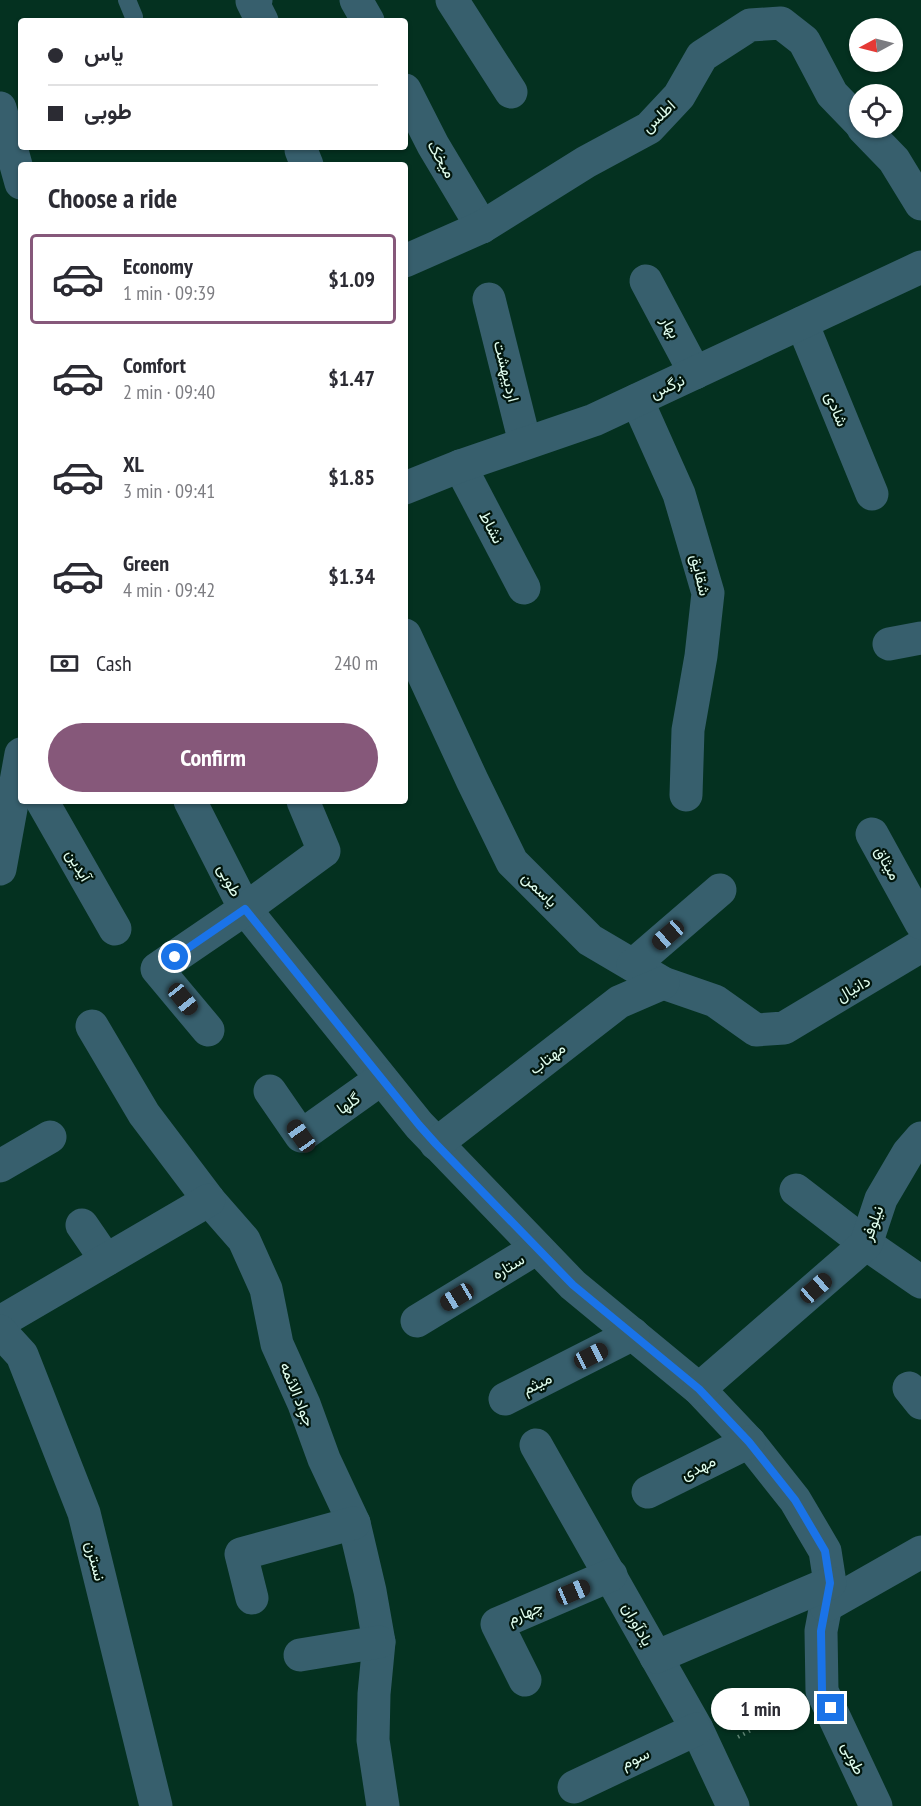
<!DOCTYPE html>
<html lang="en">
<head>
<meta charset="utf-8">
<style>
  :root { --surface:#fff; --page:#f7f7f7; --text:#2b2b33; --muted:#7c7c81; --line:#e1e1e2; --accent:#86587a }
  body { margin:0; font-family:"PT Sans Narrow",Vazirmatn,sans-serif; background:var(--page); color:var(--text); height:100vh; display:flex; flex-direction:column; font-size:22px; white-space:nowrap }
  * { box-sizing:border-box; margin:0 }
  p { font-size:20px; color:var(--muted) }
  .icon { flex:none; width:33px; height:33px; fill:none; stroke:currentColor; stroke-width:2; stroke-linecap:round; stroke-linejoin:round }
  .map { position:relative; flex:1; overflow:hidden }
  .side { position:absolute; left:18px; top:162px; width:390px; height:642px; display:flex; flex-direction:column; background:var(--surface); border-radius:6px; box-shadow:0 2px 4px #0004 }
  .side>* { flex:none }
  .guide { position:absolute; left:18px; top:18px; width:390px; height:132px; border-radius:6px; box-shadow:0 2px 4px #0004; display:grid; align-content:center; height:132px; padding:0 30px; background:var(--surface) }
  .needle { width:39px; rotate:263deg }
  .fabs { position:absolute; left:849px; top:18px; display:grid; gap:12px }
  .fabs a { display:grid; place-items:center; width:54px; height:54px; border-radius:50%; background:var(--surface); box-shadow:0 2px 4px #0004; font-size:30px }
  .end { position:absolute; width:27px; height:27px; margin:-14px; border:8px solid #1a73e8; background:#fff; box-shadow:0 0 0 3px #fff }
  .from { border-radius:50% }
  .bubble { position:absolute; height:42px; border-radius:21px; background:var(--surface); box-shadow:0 2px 4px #0004; font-size:20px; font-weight:600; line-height:42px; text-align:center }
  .car { position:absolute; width:18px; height:36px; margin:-18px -9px; border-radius:8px; box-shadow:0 0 4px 2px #0007; background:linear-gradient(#222 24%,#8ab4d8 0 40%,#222 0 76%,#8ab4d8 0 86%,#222 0) }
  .guide b { display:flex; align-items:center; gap:21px; height:57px; font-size:22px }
  .guide b+b { border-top:2px solid var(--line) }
  .guide i { width:15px; height:15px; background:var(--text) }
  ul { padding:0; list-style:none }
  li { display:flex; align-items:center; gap:18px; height:90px; margin:0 12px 9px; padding:0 18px; border:3px solid transparent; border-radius:6px }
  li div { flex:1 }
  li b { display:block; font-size:22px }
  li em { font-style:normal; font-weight:600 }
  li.active { border-color:var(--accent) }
  li>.icon { width:54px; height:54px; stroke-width:1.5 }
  h2 { padding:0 30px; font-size:27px; line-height:72px }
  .pay { display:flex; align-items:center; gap:15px; height:66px; padding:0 30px; font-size:22px }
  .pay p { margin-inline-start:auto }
  .cta { display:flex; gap:12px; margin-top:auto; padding:12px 30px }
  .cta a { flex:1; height:69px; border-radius:36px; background:var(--accent); color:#fff; font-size:24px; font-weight:600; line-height:69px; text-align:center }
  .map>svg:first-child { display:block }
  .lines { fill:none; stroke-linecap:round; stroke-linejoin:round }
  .path { stroke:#5f8675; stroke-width:4; stroke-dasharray:1.5 4.5; stroke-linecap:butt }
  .service { stroke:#375f6d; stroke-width:18 }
  .minor { stroke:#375f6d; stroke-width:33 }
  .tertiary { stroke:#375f6d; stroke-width:33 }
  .route { stroke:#1a73e8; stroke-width:8 }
  .labels { text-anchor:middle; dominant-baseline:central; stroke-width:4.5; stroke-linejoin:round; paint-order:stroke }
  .street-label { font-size:16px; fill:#e0fdee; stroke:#02160d }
</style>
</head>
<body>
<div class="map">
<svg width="921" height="1806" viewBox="0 0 921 1806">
  <rect width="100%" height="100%" fill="#043120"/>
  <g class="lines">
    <path class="path" d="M738,1737L753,1729"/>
    <path class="service" d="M127,0L134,17"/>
    <g class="minor">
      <path d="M256,0L252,1L262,21"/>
      <path d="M356,0L368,21"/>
      <path d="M452,0L511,92"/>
      <path d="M405,90L433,145L482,227"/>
      <path d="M863,128L894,160L921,204"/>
      <path d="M301,150L307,165"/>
      <path d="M405,261L482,227L586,162L649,128L679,96L702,56L750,25L781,23L804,41L832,94L860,123"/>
      <path d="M646,281L695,373"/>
      <path d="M489,299L525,443"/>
      <path d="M802,323L872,494"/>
      <path d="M637,400L679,494L708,593L701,656L688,730L686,795"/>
      <path d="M460,466L524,588"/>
      <path d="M405,488L460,466L594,420L921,267"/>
      <path d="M405,635L472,780L512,862L590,940L663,983L715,1001L756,1030L784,1028L921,946"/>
      <path d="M889,644L921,638"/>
      <path d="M42,801L115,929"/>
      <path d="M190,801L245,909L419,1125L573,1285L699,1389L749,1442L795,1500L825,1551L830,1583L821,1631L822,1691L876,1806"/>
      <path d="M872,834L921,923"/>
      <path d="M633,965L720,890"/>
      <path d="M92,1026L144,1114L209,1200L244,1240L266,1289L277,1344L304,1404L324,1459L354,1523L370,1591L379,1642L374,1694L373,1740L383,1806"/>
      <path d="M208,1030L157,969L245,909L324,851L303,801"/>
      <path d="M270,1091L301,1136L381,1079"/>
      <path d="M436,1144L619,1002L663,983"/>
      <path d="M0,1166L50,1137"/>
      <path d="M796,1190L866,1244L921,1282"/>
      <path d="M82,1225L106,1260"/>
      <path d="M417,1321L537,1248"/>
      <path d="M0,1322L209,1200"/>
      <path d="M0,1331L22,1355L84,1513L156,1806"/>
      <path d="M909,1388L921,1403"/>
      <path d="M699,1389L866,1244L881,1199L908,1153L921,1138"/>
      <path d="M505,1399L633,1334"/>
      <path d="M536,1445L697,1729L733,1806"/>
      <path d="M648,1492L749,1442"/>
      <path d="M252,1598L241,1554L354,1523"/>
      <path d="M826,1606L921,1552"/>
      <path d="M300,1655L379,1642"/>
      <path d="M656,1657L830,1583"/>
      <path d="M525,1680L497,1624L611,1575"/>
      <path d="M574,1787L697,1729"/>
    </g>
    <g class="tertiary">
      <path d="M0,108L21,183"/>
      <path d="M0,869L21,754"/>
    </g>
  </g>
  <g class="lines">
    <path class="route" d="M175,957L245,909L419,1125L436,1144L573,1285L699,1389L749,1442L795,1500L825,1551L830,1583L821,1631L822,1691L831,1708"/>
  </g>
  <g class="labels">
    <g class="street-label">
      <text transform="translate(658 116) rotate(-43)">اطلس</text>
      <text transform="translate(442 159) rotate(60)">میخک</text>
      <text transform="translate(671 327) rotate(62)">بهار</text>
      <text transform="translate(507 371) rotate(76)">اردیبهشت</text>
      <text transform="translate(667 386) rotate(-25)">نرگس</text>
      <text transform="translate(837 409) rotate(68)">شادی</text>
      <text transform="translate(492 527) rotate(62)">نشاط</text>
      <text transform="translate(701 575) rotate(77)">شقایق</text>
      <text transform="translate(888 863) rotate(61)">میثاق</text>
      <text transform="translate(79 865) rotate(60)">آیدین</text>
      <text transform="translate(230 880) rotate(63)">طوبی</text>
      <text transform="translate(540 889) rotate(45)">یاسمن</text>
      <text transform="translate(853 988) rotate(-30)">دانیال</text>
      <text transform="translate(547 1058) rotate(-38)">مهتاب</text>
      <text transform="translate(348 1103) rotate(-35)">گلها</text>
      <text transform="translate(872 1223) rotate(-70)">نیلوفر</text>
      <text transform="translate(508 1266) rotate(-31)">ستاره</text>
      <text transform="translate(537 1383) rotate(-26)">میثم</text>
      <text transform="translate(298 1394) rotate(68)">جواد الائمه</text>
      <text transform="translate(698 1467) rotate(-26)">مهدی</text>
      <text transform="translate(96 1561) rotate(76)">نسترن</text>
      <text transform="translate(525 1612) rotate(-23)">چهارم</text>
      <text transform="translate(638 1624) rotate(61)">یادآوران</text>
      <text transform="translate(635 1758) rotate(-25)">سوم</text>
      <text transform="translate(854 1758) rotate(65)">طوبی</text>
    </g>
  </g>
</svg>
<div class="fabs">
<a><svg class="needle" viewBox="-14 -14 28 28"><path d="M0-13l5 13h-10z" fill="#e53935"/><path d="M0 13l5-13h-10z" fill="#7c7c81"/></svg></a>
<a><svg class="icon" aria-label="locate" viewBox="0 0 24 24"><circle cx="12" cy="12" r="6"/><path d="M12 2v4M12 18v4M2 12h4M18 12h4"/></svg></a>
</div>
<i class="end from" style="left:175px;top:957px"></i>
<i class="end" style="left:831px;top:1708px"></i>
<div class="bubble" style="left:711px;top:1688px;width:99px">1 min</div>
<i class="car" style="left:668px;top:935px;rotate:229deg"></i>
<i class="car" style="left:183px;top:999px;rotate:141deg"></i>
<i class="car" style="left:301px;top:1136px;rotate:325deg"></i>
<i class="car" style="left:816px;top:1288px;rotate:49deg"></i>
<i class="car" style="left:457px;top:1297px;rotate:239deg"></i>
<i class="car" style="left:591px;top:1356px;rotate:63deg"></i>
<i class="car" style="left:573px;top:1592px;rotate:67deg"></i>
<div class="guide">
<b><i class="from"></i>یاس</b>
<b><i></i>طوبی</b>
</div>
<section class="side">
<h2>Choose a ride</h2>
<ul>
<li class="active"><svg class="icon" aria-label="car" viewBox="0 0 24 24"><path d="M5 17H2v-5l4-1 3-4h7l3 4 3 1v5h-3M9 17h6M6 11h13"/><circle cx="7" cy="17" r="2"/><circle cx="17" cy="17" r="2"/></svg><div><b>Economy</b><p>1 min · 09:39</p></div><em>$1.09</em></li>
<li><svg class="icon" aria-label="car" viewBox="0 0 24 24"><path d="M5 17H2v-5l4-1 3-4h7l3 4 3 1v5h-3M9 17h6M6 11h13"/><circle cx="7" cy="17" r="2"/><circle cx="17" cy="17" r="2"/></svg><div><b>Comfort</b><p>2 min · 09:40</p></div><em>$1.47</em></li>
<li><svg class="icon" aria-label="car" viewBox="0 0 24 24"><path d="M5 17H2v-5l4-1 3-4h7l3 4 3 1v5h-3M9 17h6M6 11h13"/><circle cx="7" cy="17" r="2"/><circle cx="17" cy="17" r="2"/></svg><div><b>XL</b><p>3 min · 09:41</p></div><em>$1.85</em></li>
<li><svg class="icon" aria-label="car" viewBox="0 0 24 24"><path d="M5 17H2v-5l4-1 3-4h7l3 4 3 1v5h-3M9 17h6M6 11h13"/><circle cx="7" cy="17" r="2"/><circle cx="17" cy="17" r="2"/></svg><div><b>Green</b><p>4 min · 09:42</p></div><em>$1.34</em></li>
</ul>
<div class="pay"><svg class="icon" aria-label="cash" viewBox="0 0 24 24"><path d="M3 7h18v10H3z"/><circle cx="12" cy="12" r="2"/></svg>Cash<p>240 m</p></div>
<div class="cta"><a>Confirm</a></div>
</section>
</div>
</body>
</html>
